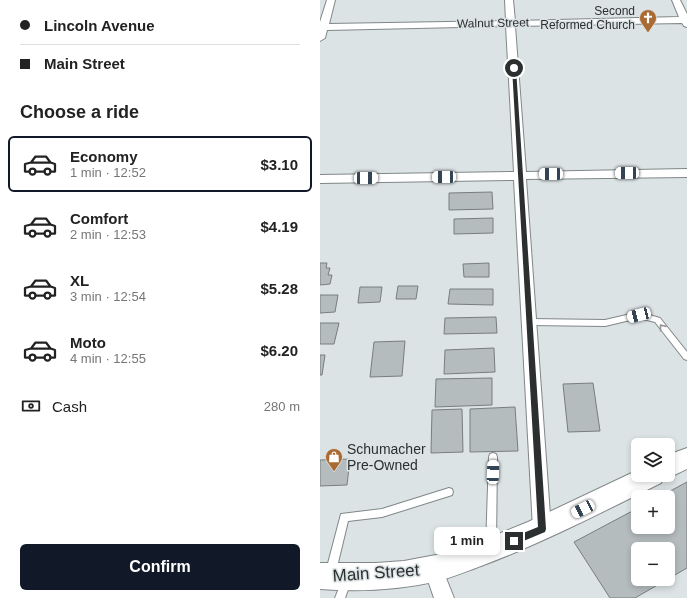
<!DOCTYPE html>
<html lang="en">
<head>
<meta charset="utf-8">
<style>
  :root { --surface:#fff; --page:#f2f2f2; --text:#222; --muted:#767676; --line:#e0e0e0; --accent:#111827 }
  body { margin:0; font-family:Helvetica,sans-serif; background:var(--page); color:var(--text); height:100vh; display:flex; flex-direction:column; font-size:15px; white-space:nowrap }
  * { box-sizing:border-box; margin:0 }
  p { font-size:13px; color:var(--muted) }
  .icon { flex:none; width:22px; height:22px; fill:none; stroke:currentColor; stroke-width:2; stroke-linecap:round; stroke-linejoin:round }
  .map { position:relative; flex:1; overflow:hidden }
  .side { display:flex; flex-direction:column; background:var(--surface); width:320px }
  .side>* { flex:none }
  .banner { display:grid; align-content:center; height:88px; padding:0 20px; background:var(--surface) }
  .buttons { position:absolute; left:311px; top:438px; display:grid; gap:8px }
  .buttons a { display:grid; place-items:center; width:44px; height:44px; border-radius:6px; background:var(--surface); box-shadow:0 2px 6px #0003; font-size:20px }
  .end { position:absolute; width:18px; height:18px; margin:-9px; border:5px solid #2c2f30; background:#fff; box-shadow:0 0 0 2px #fff }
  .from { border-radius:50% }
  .bubble { position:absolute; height:28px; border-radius:6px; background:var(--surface); box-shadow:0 2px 6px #0003; font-size:13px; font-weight:700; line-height:28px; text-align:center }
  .car { position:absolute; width:12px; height:24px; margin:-12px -6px; border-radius:5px; box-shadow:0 0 3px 1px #0007; background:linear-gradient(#fff 24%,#345 0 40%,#fff 0 76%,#345 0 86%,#fff 0) }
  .banner b { display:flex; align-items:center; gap:14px; height:38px; font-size:15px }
  .banner b+b { border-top:1px solid var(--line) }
  .banner i { width:10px; height:10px; background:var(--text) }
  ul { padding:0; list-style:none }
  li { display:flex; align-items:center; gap:12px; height:56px; margin:0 8px 6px; padding:0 12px; border:2px solid transparent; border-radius:6px }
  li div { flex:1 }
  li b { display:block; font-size:15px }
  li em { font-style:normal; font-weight:700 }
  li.selected { border-color:var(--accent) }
  li>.icon { width:36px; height:36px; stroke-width:1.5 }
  h2 { padding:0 20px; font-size:18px; line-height:48px }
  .pay { display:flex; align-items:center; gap:10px; height:44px; padding:0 20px; font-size:15px }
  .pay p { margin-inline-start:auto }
  .cta { display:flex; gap:8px; margin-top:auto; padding:8px 20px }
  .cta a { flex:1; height:46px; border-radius:6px; background:var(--accent); color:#fff; font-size:16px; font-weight:700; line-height:46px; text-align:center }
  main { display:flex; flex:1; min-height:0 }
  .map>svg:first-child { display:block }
  .building { fill:#b5bcbe; stroke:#787e80; fill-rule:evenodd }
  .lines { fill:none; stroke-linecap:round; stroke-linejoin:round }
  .service-casing { stroke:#818789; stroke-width:2 }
  .minor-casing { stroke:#818789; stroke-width:2 }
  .secondary-casing { stroke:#818789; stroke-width:2 }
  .service { fill:#fff; fill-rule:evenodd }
  .minor { fill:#fff; fill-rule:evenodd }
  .secondary { fill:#fff; fill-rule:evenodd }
  .oneway { stroke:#969798 }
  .route { fill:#2c2f30 }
  .labels { text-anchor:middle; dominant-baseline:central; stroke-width:3; stroke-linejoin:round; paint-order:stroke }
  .far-poi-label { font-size:12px; fill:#2c2f30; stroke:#dce3e4; text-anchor:end }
  .far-street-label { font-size:12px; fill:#2c2f30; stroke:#dce3e4 }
  .poi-label { font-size:14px; fill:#2c2f30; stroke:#dce3e4; text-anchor:start }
  .near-street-label { font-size:17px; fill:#2c2f30; stroke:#dce3e4 }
</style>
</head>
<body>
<main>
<section class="side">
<div class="banner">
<b><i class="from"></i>Lincoln Avenue</b>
<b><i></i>Main Street</b>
</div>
<h2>Choose a ride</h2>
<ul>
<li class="selected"><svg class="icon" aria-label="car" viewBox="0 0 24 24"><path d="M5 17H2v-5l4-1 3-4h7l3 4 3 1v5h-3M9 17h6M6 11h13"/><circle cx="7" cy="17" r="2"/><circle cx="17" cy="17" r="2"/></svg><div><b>Economy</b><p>1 min · 12:52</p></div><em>$3.10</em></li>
<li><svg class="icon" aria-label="car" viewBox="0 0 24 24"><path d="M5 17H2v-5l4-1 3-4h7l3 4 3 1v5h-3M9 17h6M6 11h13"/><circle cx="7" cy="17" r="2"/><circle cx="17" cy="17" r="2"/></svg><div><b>Comfort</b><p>2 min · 12:53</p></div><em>$4.19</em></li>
<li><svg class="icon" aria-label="car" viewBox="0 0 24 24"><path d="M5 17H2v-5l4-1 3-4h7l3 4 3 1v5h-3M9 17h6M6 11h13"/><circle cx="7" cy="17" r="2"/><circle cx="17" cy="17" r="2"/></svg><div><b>XL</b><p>3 min · 12:54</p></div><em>$5.28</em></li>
<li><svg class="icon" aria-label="car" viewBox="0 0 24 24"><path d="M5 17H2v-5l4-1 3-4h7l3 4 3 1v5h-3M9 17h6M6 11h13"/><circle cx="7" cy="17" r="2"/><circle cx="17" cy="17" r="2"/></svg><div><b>Moto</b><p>4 min · 12:55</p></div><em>$6.20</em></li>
</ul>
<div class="pay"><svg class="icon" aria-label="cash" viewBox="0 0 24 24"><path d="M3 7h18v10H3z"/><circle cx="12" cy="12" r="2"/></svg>Cash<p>280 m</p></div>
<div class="cta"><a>Confirm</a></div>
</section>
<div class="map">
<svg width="367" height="598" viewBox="0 0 367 598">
  <rect width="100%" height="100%" fill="#dce3e4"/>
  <g class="building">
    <path d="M172,192L173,209L129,210V193Z"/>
    <path d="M173,218V233L134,234V219Z"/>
    <path d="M0,263H7L6,268H10L8,275H12L10,284L0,285Z"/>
    <path d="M169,263V277H144L143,264Z"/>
    <path d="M78,286H98L96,299H76Z"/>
    <path d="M40,287H62L60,302L38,303Z"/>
    <path d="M130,289H173V305L128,304Z"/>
    <path d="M0,295H18L15,312L0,313Z"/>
    <path d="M176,317L177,333L124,334L125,318Z"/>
    <path d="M0,323H19L14,344H0Z"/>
    <path d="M85,341L82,376L50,377L54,342Z"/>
    <path d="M174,348L175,372L124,374L125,350Z"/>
    <path d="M0,355H5L2,375H0Z"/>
    <path d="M172,378V405L115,407L116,379Z"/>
    <path d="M273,383L280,431L248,432L243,384Z"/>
    <path d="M195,407L198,451L150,452V409Z"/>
    <path d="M142,409L143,452L111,453L112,410Z"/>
    <path d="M30,459L27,485L0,486V460Z"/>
    <path d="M367,482V568L315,598H290L254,542L318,508V527H348V497H339ZM318,549H348V579H318Z"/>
  </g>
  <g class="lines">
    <defs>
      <g id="service">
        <path d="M319,312L340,318L367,352V360L364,359L335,322L319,318L285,326L210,325L207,324L206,322L207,320L210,319L285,320Z"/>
        <path d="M173,453L176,454L177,457L176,546L174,549L171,550L168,549L166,546L169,457L170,454Z"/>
        <path d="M129,488L132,489L133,492L132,495L129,496L62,517L28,521L16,571L14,574L11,576L8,574L6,571L21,514L62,509Z"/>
        <path d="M26,576L29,578L31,581L25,598H15L23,578Z"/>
      </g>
      <g id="minor">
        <path d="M7,0H15L9,24L186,21L185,0H193L195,21L359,17L352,0H360L367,14V27L364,26L362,23L195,26L206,172L367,169V177L206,179L231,529L228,535L222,537L216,535L213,529L194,180L0,183V175L194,172L186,26L7,30L5,38L0,41V22Z"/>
        <path d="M113,560L120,563L134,598H114L104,569L106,563Z"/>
      </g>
      <path id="secondary" d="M367,448V469L348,478L344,476L341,483C282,512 223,543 161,566C147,571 133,577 118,581C79,590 39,592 0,589V563H56L84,561L121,554L171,537L208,522L318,470V475H348V455Z"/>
    </defs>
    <use href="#service" class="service-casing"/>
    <use href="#minor" class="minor-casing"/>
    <use href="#secondary" class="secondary-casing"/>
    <use href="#service" class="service"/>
    <use href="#minor" class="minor"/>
    <use href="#secondary" class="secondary"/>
  </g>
  <defs><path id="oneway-chevron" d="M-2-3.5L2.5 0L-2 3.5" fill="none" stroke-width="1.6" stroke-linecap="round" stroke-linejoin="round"/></defs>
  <use class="oneway" href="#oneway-chevron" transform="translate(342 327) rotate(-129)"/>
  <path class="route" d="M192,67L196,68L226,529L225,532L194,545L191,544L190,541L191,538L218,527Z"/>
  <defs>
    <symbol id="church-pin" viewBox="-11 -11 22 30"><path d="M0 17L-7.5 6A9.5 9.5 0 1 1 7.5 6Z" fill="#a96b31" stroke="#dce3e4"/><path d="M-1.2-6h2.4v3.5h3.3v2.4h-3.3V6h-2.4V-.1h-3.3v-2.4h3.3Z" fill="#fff"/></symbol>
    <symbol id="shop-pin" viewBox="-11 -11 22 30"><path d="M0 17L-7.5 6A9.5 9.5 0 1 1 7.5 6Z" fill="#a96b31" stroke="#dce3e4"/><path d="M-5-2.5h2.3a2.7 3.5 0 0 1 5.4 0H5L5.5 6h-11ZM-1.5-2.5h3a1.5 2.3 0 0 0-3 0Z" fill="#fff"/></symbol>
  </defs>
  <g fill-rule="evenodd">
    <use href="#church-pin" x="318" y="8" width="20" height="27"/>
    <use href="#shop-pin" x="4" y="447" width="20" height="27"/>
  </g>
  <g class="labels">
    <g class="far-poi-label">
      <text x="315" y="11">Second<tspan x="315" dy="14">Reformed Church</tspan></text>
    </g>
    <g class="far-street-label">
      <text transform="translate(173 23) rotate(-1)">Walnut Street</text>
    </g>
    <g class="poi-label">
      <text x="27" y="449">Schumacher<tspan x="27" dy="16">Pre-Owned</tspan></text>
    </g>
    <g class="near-street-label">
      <text transform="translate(56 573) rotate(-4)">Main Street</text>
    </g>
  </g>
</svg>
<div class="buttons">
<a><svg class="icon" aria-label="layers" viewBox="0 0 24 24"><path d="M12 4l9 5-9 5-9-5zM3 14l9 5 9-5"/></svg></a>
<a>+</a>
<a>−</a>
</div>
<i class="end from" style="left:194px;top:68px"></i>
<i class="end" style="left:194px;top:541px"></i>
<div class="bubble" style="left:114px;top:527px;width:66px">1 min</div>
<i class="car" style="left:307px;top:173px;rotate:269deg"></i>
<i class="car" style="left:231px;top:174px;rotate:270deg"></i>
<i class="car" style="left:124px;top:177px;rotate:269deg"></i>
<i class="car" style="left:46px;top:178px;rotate:89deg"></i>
<i class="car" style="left:319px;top:315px;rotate:256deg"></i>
<i class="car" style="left:173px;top:472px;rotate:2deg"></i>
<i class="car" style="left:263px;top:509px;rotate:244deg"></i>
</div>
</main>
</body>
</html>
